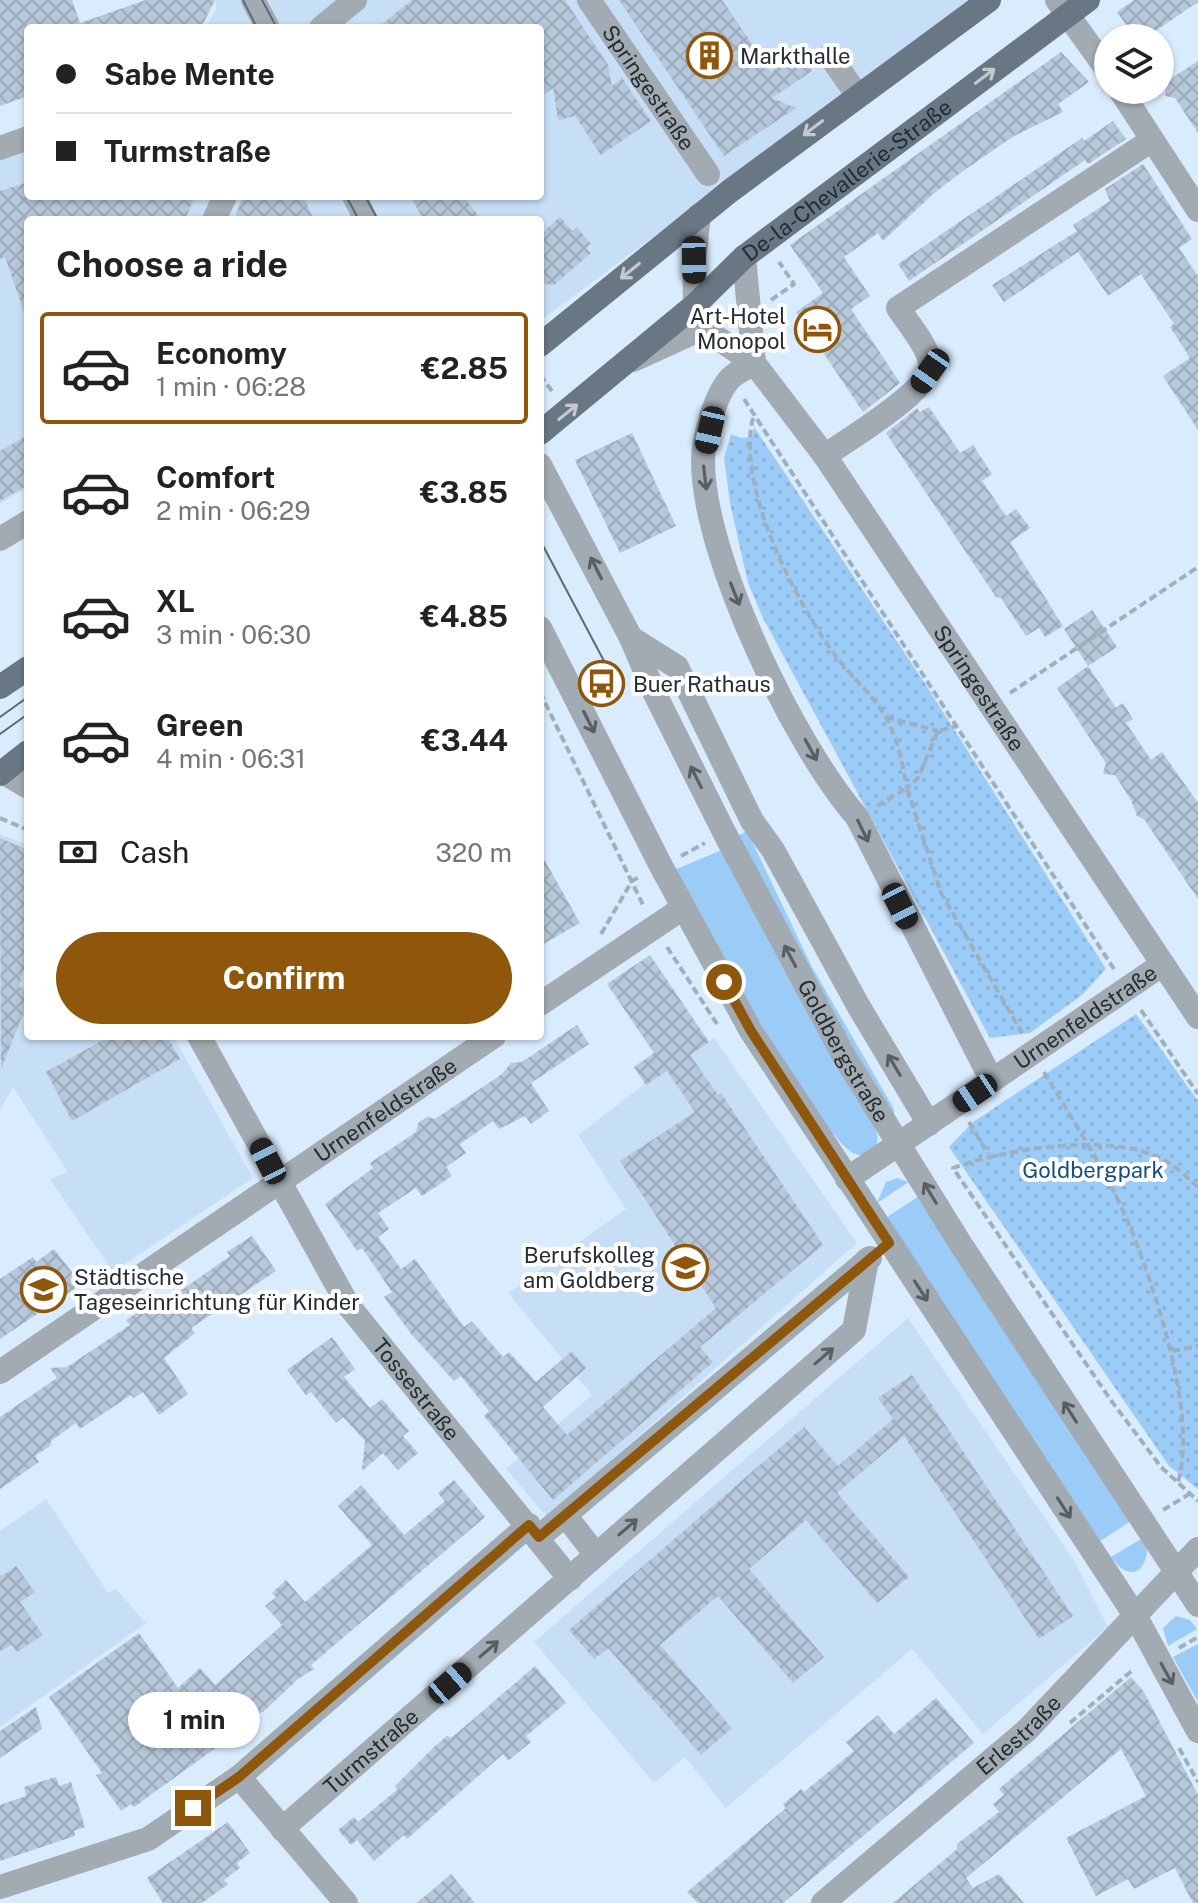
<!DOCTYPE html>
<html lang="en">
<head>
<meta charset="utf-8">
<style>
  :root { --surface:#fff; --page:#f2f2f2; --text:#222; --muted:#767676; --line:#e0e0e0; --accent:#8e570b }
  body { margin:0; font-family:"Public Sans",sans-serif; background:var(--page); color:var(--text); height:100vh; display:flex; flex-direction:column; font-size:30px; white-space:nowrap }
  * { box-sizing:border-box; margin:0 }
  p { font-size:26px; color:var(--muted) }
  .icon { flex:none; width:44px; height:44px; fill:none; stroke:currentColor; stroke-width:2; stroke-linecap:round; stroke-linejoin:round }
  .map { position:relative; flex:1; overflow:hidden }
  .panel { position:absolute; left:24px; top:216px; width:520px; height:824px; display:flex; flex-direction:column; background:var(--surface); border-radius:8px; box-shadow:0 2px 6px #0004 }
  .panel>* { flex:none }
  .banner { position:absolute; left:24px; top:24px; width:520px; height:176px; border-radius:8px; box-shadow:0 2px 6px #0004; display:grid; align-content:center; height:176px; padding:0 32px; background:var(--surface) }
  .tools { position:absolute; left:1094px; top:24px; display:grid; gap:16px }
  .tools a { display:grid; place-items:center; width:80px; height:80px; border-radius:50%; background:var(--surface); box-shadow:0 2px 6px #0004; font-size:40px }
  .end { position:absolute; width:36px; height:36px; margin:-18px; border:10px solid #8e570b; background:#fff; box-shadow:0 0 0 4px #fff }
  .from { border-radius:50% }
  .bubble { position:absolute; height:56px; border-radius:28px; background:var(--surface); box-shadow:0 2px 6px #0004; font-size:26px; font-weight:700; line-height:56px; text-align:center }
  .car { position:absolute; width:24px; height:48px; margin:-24px -12px; border-radius:10px; box-shadow:0 0 6px 2px #0007; background:linear-gradient(#222 24%,#8ab4d8 0 40%,#222 0 76%,#8ab4d8 0 86%,#222 0) }
  .banner b { display:flex; align-items:center; gap:28px; height:76px; font-size:30px }
  .banner b+b { border-top:2px solid var(--line) }
  .banner i { width:20px; height:20px; background:var(--text) }
  ul { padding:0; list-style:none }
  li { display:flex; align-items:center; gap:24px; height:112px; margin:0 16px 12px; padding:0 16px; border:4px solid transparent; border-radius:8px }
  li div { flex:1 }
  li b { display:block; font-size:30px }
  li em { font-style:normal; font-weight:700 }
  li.active { border-color:var(--accent) }
  li>.icon { width:72px; height:72px; stroke-width:1.5 }
  h2 { padding:0 32px; font-size:36px; line-height:96px }
  .pay { display:flex; align-items:center; gap:20px; height:88px; padding:0 32px; font-size:30px }
  .pay p { margin-inline-start:auto }
  .cta { display:flex; gap:16px; margin-top:auto; padding:16px 32px }
  .cta a { flex:1; height:92px; border-radius:48px; background:var(--accent); color:#fff; font-size:32px; font-weight:700; line-height:92px; text-align:center }
  .map>svg:first-child { display:block }
  .built { fill:#c7dff6 }
  .grass { fill:#9bcbf7 }
  .park { fill:url(#park-dots) }
  .building { fill:url(#building-cross-hatch) }
  .lines { fill:none; stroke-linecap:round; stroke-linejoin:round }
  .path { stroke:#a0afbd; stroke-width:4; stroke-dasharray:8 4; stroke-linecap:butt }
  .minor { stroke:#a3abb2; stroke-width:24 }
  .major { stroke:#697784; stroke-width:24 }
  .tram { stroke:#5f6a74; stroke-width:2 }
  .oneway { stroke:#c3c9ce }
  .oneway2 { stroke:#575f65 }
  .route { stroke:#8e570b; stroke-width:10 }
  .labels { text-anchor:middle; dominant-baseline:central; stroke-width:8; stroke-linejoin:round; paint-order:stroke }
  .poi-label { font-size:22px; fill:#252c32; stroke:#fff; text-anchor:start }
  .street-label { font-size:22px; fill:#252c32; stroke:#fff }
  .park-label { font-size:22px; fill:#16507f; stroke:#fff }
</style>
</head>
<body>
<div class="map">
<svg width="1198" height="1903" viewBox="0 0 1198 1903">
  <defs>
    <pattern id="park-dots" width="8" height="8" patternUnits="userSpaceOnUse" patternTransform="scale(2)"><rect width="8" height="8" fill="#9bcbf7"/><path d="M2 2h.1M6 6h.1" fill="none" stroke="#85aed4" stroke-width="1.8" stroke-linecap="round"/></pattern>
    <pattern id="building-cross-hatch" width="8" height="8" patternUnits="userSpaceOnUse" patternTransform="scale(2)"><rect width="8" height="8" fill="#b5c7d9"/><path d="M0 0l8 8M0 8l8-8" fill="none" stroke="#9cabbb"/></pattern>
  </defs>
  <rect width="100%" height="100%" fill="#d9ecfe"/>
  <g class="built">
    <path d="M214,0H972L540,321V220H28V487L0,504V156L28,142V196H540V28H206L217,7Z"/>
    <path d="M0,834L28,845V1036H173L253,1178L113,1272L50,1179L68,1172L13,1087L0,1110Z"/>
    <path d="M714,1038L857,1243L547,1517L506,1469L592,1395L508,1293L626,1209L578,1135L646,1083Z"/>
    <path d="M908,1318L1075,1562L1108,1627L983,1734L912,1649L726,1808L685,1757L654,1783L534,1642Z"/>
    <path d="M46,1499L108,1593L116,1589L146,1623L0,1727V1531Z"/>
  </g>
  <g class="grass">
    <path d="M747,831L812,967L894,1109V1116H889L737,836Z"/>
    <path d="M722,850L855,1097C863,1109 889,1137 872,1151C867,1155 862,1156 856,1154C823,1145 697,912 674,870Z"/>
    <path d="M897,1178L909,1182L877,1203L886,1182Z"/>
    <path d="M919,1196L1134,1519L1099,1542L884,1219Z"/>
    <path d="M1146,1536C1152,1566 1133,1588 1111,1557Z"/>
    <path d="M1176,1616L1190,1620L1197,1629L1168,1646L1163,1628Z"/>
    <path d="M1198,1644V1702L1173,1657Z"/>
  </g>
  <g class="park">
    <path d="M754,427L924,682L1106,969L1082,995L1030,1033L990,1038L763,618L748,583L730,503L724,458L731,434L741,438L752,437Z"/>
    <path d="M1136,1014L1198,1101V1489L1169,1466L949,1147L973,1122Z"/>
  </g>
  <g class="building">
    <path d="M0,0H72L80,23L146,0H215L201,28H28V96L0,106Z"/>
    <path d="M412,0H565L608,65L612,86L622,78L651,121L601,155L575,116L558,120L553,88L540,97V28H377Z"/>
    <path d="M619,0H722L771,72L799,52L812,71L772,98L796,108L724,156Z"/>
    <path d="M1134,0H1198V2L1145,38H1136L1117,12Z"/>
    <path d="M1061,52L1089,82L1058,104L1063,112L1014,136L963,171L933,194L883,241L878,233L844,257L870,296L851,309L900,383L863,412L796,312L823,293L790,245Z"/>
    <path d="M1198,61V133L1175,98L1165,96L1167,81Z"/>
    <path d="M1113,121L1126,139L1088,164L1085,160L909,281L898,264L1082,138L1084,141Z"/>
    <path d="M1143,164L1192,239L1179,248L1198,276V430L1163,376L1190,358L1170,327L1174,324L1141,274L1108,296L1078,252L1004,302L992,285L1077,231L1073,225L1110,201L1105,189Z"/>
    <path d="M28,182V196H195L185,220H28V315H25L5,257L0,259V191Z"/>
    <path d="M243,196H303L314,220H234Z"/>
    <path d="M410,196H463L482,220H424Z"/>
    <path d="M560,217L572,231L577,227L591,244L586,248L591,253L554,285L540,283V235Z"/>
    <path d="M929,407L960,453L973,445L992,474L982,481L1006,516L1016,509L1030,528L1010,542L1063,626L1045,637L1039,628L1026,636L1001,598L996,597L886,433L917,408L920,412Z"/>
    <path d="M632,433L676,526L620,553L575,460Z"/>
    <path d="M28,435V485L0,501V451Z"/>
    <path d="M1092,610L1117,647L1088,666L1064,629Z"/>
    <path d="M1088,666L1116,708L1123,703L1133,719L1126,723L1151,760L1162,752L1198,803V899L1144,819L1137,816L1131,800L1115,775L1103,774L1106,763L1057,688Z"/>
    <path d="M0,838L28,850V954L19,987L28,990V1002L1,1069Z"/>
    <path d="M540,852L580,923L540,946Z"/>
    <path d="M650,955L709,1042L690,1055L718,1095L721,1093L823,1245L700,1347L713,1362L553,1500L484,1416L489,1411L461,1376L454,1381L412,1335L384,1297L392,1292L362,1248L357,1251L325,1204L373,1168L370,1163L416,1132L418,1123L427,1117L435,1119L502,1074L511,1063L522,1062L577,1025L589,1044L531,1083L549,1111L531,1124L525,1116L499,1129L493,1121L460,1144L466,1153L446,1167L452,1176L422,1196L416,1188L378,1213L389,1229L378,1237L401,1269L415,1259L464,1327L472,1321L503,1357L509,1352L536,1382L572,1351L586,1368L543,1407L567,1435L716,1308L620,1161L695,1112L667,1071L646,1085L634,1067L654,1053L607,984Z"/>
    <path d="M110,1036H167L180,1059L72,1121L46,1072Z"/>
    <path d="M252,1236L276,1271L191,1328L195,1333L164,1358L188,1394L159,1415L143,1392L134,1398L131,1395L80,1429L76,1423L51,1441L50,1446L35,1456L39,1462L0,1489V1417L57,1378L50,1368L67,1367L130,1325L126,1320L148,1306L152,1311L230,1256L227,1252Z"/>
    <path d="M54,1249L78,1280L76,1288L0,1339V1279L33,1257L36,1262Z"/>
    <path d="M332,1337L355,1369L344,1377L370,1408L382,1399L409,1431L403,1436L418,1453L398,1470L383,1453L362,1471L365,1441L343,1417L336,1423L311,1392L306,1395L287,1370Z"/>
    <path d="M912,1375L1073,1616L1039,1639L904,1436L837,1493L909,1577L877,1603L806,1520L749,1569L824,1657L793,1683L718,1596L660,1645L732,1728L701,1755L608,1648L594,1659L569,1630L804,1427L838,1466L893,1419L878,1398Z"/>
    <path d="M454,1480L485,1517L311,1665L314,1669L298,1679L263,1712L254,1714L248,1706L220,1731L225,1738L216,1745L217,1747L134,1807L131,1804L121,1811L96,1775L102,1773L49,1697L139,1633L178,1688L200,1668L215,1685L282,1625L265,1606L276,1597L272,1593L286,1580L305,1602L372,1545L338,1506L361,1485L404,1535L445,1501L438,1493Z"/>
    <path d="M16,1566L35,1592L20,1602L43,1635L17,1652L12,1645L0,1651V1574L2,1576Z"/>
    <path d="M535,1666L566,1703L526,1736L531,1742L508,1761L503,1754L407,1839L404,1835L374,1861L357,1840L351,1845L338,1830L354,1817L358,1822L398,1789L395,1786L433,1748L448,1735L450,1738L456,1734Z"/>
    <path d="M1131,1677L1144,1692L1198,1795V1903H1193L1175,1868L1134,1889L1128,1879L1096,1896L1066,1838L1146,1796L1121,1749L966,1878L973,1888L999,1874L1024,1903H893L957,1849V1844L999,1812L993,1804L1004,1795L999,1789Z"/>
    <path d="M936,1698L974,1743L783,1903H698L687,1892L786,1808L783,1804L801,1789L804,1792L854,1751L846,1742L878,1715L894,1734Z"/>
    <path d="M36,1707L42,1729L0,1758V1731Z"/>
    <path d="M56,1777L59,1786L71,1782L85,1827L74,1831L75,1836L0,1861V1805L26,1796L24,1787Z"/>
    <path d="M228,1822L250,1853L237,1863L240,1868L224,1880L228,1884L202,1903H163L147,1878Z"/>
    <path d="M451,1874L475,1903H417Z"/>
  </g>
  <g class="lines">
    <g class="path">
      <path d="M771,300L794,284L779,262"/>
      <path d="M540,375L552,391"/>
      <path d="M744,399L1114,969"/>
      <path d="M753,418C736,485 793,596 832,651C849,675 875,696 889,723C899,743 903,767 907,788L918,778L938,731L957,726"/>
      <path d="M540,692L643,905"/>
      <path d="M1010,693L1198,567"/>
      <path d="M886,717L938,731"/>
      <path d="M877,806L907,788L941,893L1022,1033"/>
      <path d="M0,818L28,830"/>
      <path d="M681,856L705,843"/>
      <path d="M601,934L632,881L641,876"/>
      <path d="M667,947L717,1024"/>
      <path d="M1141,1010L1198,1094"/>
      <path d="M1044,1072C1073,1121 1106,1170 1128,1222C1155,1289 1198,1414 1178,1482"/>
      <path d="M969,1122L988,1154"/>
      <path d="M1198,1187C1185,1175 1170,1161 1153,1155C1102,1134 1004,1149 953,1168L1110,1399L1161,1467L1198,1501"/>
      <path d="M1172,1351L1198,1346"/>
      <path d="M1163,1510L1191,1493"/>
      <path d="M1179,1648L1198,1637"/>
      <path d="M1070,1723L1134,1669"/>
      <path d="M1179,1748L1198,1782"/>
    </g>
    <g class="minor">
      <path d="M253,0L268,28"/>
      <path id="s1" d="M589,0L708,174"/>
      <path d="M1057,0L1108,71"/>
      <path d="M321,28L355,0"/>
      <path d="M830,56L857,95"/>
      <path d="M1120,90L1198,210"/>
      <path d="M0,148L28,138"/>
      <path d="M354,196L366,220"/>
      <path id="s2" d="M699,215L694,260L695,305L703,328L754,363L825,456L1198,1017"/>
      <path d="M214,220L225,196"/>
      <path d="M744,257L754,363"/>
      <path d="M633,360L703,328"/>
      <path d="M754,363C748,367 739,371 733,376C716,389 703,440 703,461C703,557 795,746 857,817L992,1081"/>
      <path d="M825,456C847,439 934,390 930,362C927,345 908,323 898,308L1152,140"/>
      <path id="s3" d="M540,465L631,638L655,694L725,834L844,1056L960,1243L1198,1605"/>
      <path d="M0,539L28,522"/>
      <path d="M540,628L661,866L751,1031L1136,1617L1198,1731"/>
      <path d="M631,638L677,667L752,821L773,850L859,1007L929,1124"/>
      <path d="M3,772L28,787"/>
      <path d="M540,1004L683,908"/>
      <path id="s4" d="M199,1036L348,1305L570,1579"/>
      <path id="s5" d="M847,1179L1163,964"/>
      <path id="s6" d="M0,1372L494,1036"/>
      <path d="M565,1515L596,1555"/>
      <path d="M539,1537L870,1258"/>
      <path d="M239,1777L346,1903"/>
      <path id="s7" d="M282,1829L854,1330L867,1260"/>
      <path d="M0,1887L148,1839L239,1777L529,1525"/>
      <path id="s8" d="M823,1903L1027,1730L1198,1549"/>
    </g>
    <g class="major">
      <path d="M540,345L730,191L989,0"/>
      <path id="s9" d="M540,433L695,305L744,257L1088,0"/>
      <path d="M0,687L28,668"/>
      <path d="M0,774L28,752"/>
    </g>
    <g class="tram">
      <path d="M243,0L257,28"/>
      <path d="M262,0L277,28"/>
      <path d="M346,196L359,220"/>
      <path d="M365,196L378,220"/>
      <path d="M540,540L613,678"/>
      <path d="M0,717L28,697"/>
      <path d="M0,734L28,714"/>
    </g>
  </g>
  <defs><path id="oneway-shaft" d="M-6 0H5M1.5-3L5.5 0L1.5 3" fill="none" stroke-width="1.6" stroke-linecap="round" stroke-linejoin="round" transform="scale(2)"/></defs>
  <g class="oneway">
    <use href="#oneway-shaft" transform="translate(985 76) rotate(-37)"/>
    <use href="#oneway-shaft" transform="translate(813 128) rotate(143)"/>
    <use href="#oneway-shaft" transform="translate(630 271) rotate(141)"/>
    <use href="#oneway-shaft" transform="translate(568 412) rotate(-39)"/>
  </g>
  <g class="oneway2">
    <use href="#oneway-shaft" transform="translate(705 478) rotate(83)"/>
    <use href="#oneway-shaft" transform="translate(596 568) rotate(-117)"/>
    <use href="#oneway-shaft" transform="translate(735 594) rotate(68)"/>
    <use href="#oneway-shaft" transform="translate(589 722) rotate(63)"/>
    <use href="#oneway-shaft" transform="translate(811 750) rotate(61)"/>
    <use href="#oneway-shaft" transform="translate(696 777) rotate(-117)"/>
    <use href="#oneway-shaft" transform="translate(863 831) rotate(64)"/>
    <use href="#oneway-shaft" transform="translate(790 956) rotate(-118)"/>
    <use href="#oneway-shaft" transform="translate(894 1065) rotate(-121)"/>
    <use href="#oneway-shaft" transform="translate(930 1193) rotate(-121)"/>
    <use href="#oneway-shaft" transform="translate(921 1291) rotate(57)"/>
    <use href="#oneway-shaft" transform="translate(824 1356) rotate(-41)"/>
    <use href="#oneway-shaft" transform="translate(1070 1412) rotate(-123)"/>
    <use href="#oneway-shaft" transform="translate(1064 1508) rotate(57)"/>
    <use href="#oneway-shaft" transform="translate(628 1527) rotate(-41)"/>
    <use href="#oneway-shaft" transform="translate(489 1649) rotate(-41)"/>
    <use href="#oneway-shaft" transform="translate(1167 1674) rotate(61)"/>
  </g>
  <g class="lines">
    <path class="route" d="M193,1808L239,1777L529,1525L539,1537L889,1243L751,1031L724,982"/>
  </g>
  <defs>
    <symbol id="building-ring" viewBox="-11 -11 22 22"><circle r="9.5" fill="#fff" stroke="#8e570b" stroke-width="1.5"/><path d="M-4-6H4V6H1V3H-1V6H-4ZM-2.5-4.3h1.7v1.8h-1.7ZM.8-4.3h1.7v1.8H.8ZM-2.5-1h1.7V.8h-1.7ZM.8-1h1.7V.8H.8Z" fill="#8e570b"/></symbol>
    <symbol id="hotel-ring" viewBox="-11 -11 22 22"><circle r="9.5" fill="#fff" stroke="#8e570b" stroke-width="1.5"/><path d="M-6-4.5h1.5V1H6V5H4.5V3h-9V5H-6ZM-4 0a1.8 1.8 0 1 1 3.6 0ZM.5 0V-2.5h3Q6-2.5 6 0Z" fill="#8e570b"/></symbol>
    <symbol id="bus-ring" viewBox="-11 -11 22 22"><circle r="9.5" fill="#fff" stroke="#8e570b" stroke-width="1.5"/><path d="M-5-6H5V4H4V6H2V4H-2V6H-4V4H-5ZM-3.5-4V0h7V-4ZM-3.5 1.2v1.5H-2V1.2ZM2 1.2v1.5H3.5V1.2Z" fill="#8e570b"/></symbol>
    <symbol id="university-ring" viewBox="-11 -11 22 22"><circle r="9.5" fill="#fff" stroke="#8e570b" stroke-width="1.5"/><path d="M0-5L7-2L0 1L-7-2ZM-4 1L0 2.5L4 1V4Q0 6-4 4Z" fill="#8e570b"/></symbol>
    <symbol id="school-ring" viewBox="-11 -11 22 22"><circle r="9.5" fill="#fff" stroke="#8e570b" stroke-width="1.5"/><path d="M0-5L7-2L0 1L-7-2ZM-4 1L0 2.5L4 1V4Q0 6-4 4Z" fill="#8e570b"/></symbol>
  </defs>
  <g fill-rule="evenodd">
    <use href="#building-ring" x="684" y="30" width="51" height="51"/>
    <use href="#hotel-ring" x="792" y="304" width="51" height="51"/>
    <use href="#bus-ring" x="576" y="658" width="51" height="51"/>
    <use href="#university-ring" x="660" y="1242" width="51" height="51"/>
    <use href="#school-ring" x="18" y="1264" width="51" height="51"/>
  </g>
  <g class="labels">
    <g class="poi-label">
      <text x="740" y="56">Markthalle</text>
      <text x="786" y="316" text-anchor="end">Art-Hotel<tspan x="786" dy="25">Monopol</tspan></text>
      <text x="633" y="684">Buer Rathaus</text>
      <text x="655" y="1255" text-anchor="end">Berufskolleg<tspan x="655" dy="25">am Goldberg</tspan></text>
      <text x="74" y="1277">Städtische<tspan x="74" dy="25">Tageseinrichtung für Kinder</tspan></text>
    </g>
    <g class="street-label">
      <text stroke="none"><textPath href="#s1" startOffset="106">Springestraße</textPath></text>
      <text stroke="none"><textPath href="#s9" startOffset="398">De-la-Chevallerie-Straße</textPath></text>
      <text stroke="none"><textPath href="#s2" startOffset="572">Springestraße</textPath></text>
      <text stroke="none"><textPath href="#s5" startOffset="288">Urnenfeldstraße</textPath></text>
      <text stroke="none"><textPath href="#s3" startOffset="660">Goldbergstraße</textPath></text>
      <text stroke="none"><textPath href="#s6" startOffset="466">Urnenfeldstraße</textPath></text>
      <text stroke="none"><textPath href="#s4" startOffset="416">Tossestraße</textPath></text>
      <text stroke="none"><textPath href="#s8" startOffset="258">Erlestraße</textPath></text>
      <text stroke="none"><textPath href="#s7" startOffset="118">Turmstraße</textPath></text>
    </g>
    <g class="park-label">
      <text x="1093" y="1170">Goldbergpark</text>
    </g>
  </g>
</svg>
<div class="tools">
<a><svg class="icon" aria-label="layers" viewBox="0 0 24 24"><path d="M12 4l9 5-9 5-9-5zM3 14l9 5 9-5"/></svg></a>
</div>
<i class="end from" style="left:724px;top:982px"></i>
<i class="end" style="left:193px;top:1808px"></i>
<div class="bubble" style="left:128px;top:1692px;width:132px">1 min</div>
<i class="car" style="left:694px;top:260px;rotate:179deg"></i>
<i class="car" style="left:930px;top:371px;rotate:215deg"></i>
<i class="car" style="left:710px;top:430px;rotate:193deg"></i>
<i class="car" style="left:900px;top:906px;rotate:153deg"></i>
<i class="car" style="left:975px;top:1093px;rotate:236deg"></i>
<i class="car" style="left:268px;top:1161px;rotate:333deg"></i>
<i class="car" style="left:450px;top:1683px;rotate:49deg"></i>
<div class="banner">
<b><i class="from"></i>Sabe Mente</b>
<b><i></i>Turmstraße</b>
</div>
<section class="panel">
<h2>Choose a ride</h2>
<ul>
<li class="active"><svg class="icon" aria-label="car" viewBox="0 0 24 24"><path d="M5 17H2v-5l4-1 3-4h7l3 4 3 1v5h-3M9 17h6M6 11h13"/><circle cx="7" cy="17" r="2"/><circle cx="17" cy="17" r="2"/></svg><div><b>Economy</b><p>1 min · 06:28</p></div><em>€2.85</em></li>
<li><svg class="icon" aria-label="car" viewBox="0 0 24 24"><path d="M5 17H2v-5l4-1 3-4h7l3 4 3 1v5h-3M9 17h6M6 11h13"/><circle cx="7" cy="17" r="2"/><circle cx="17" cy="17" r="2"/></svg><div><b>Comfort</b><p>2 min · 06:29</p></div><em>€3.85</em></li>
<li><svg class="icon" aria-label="car" viewBox="0 0 24 24"><path d="M5 17H2v-5l4-1 3-4h7l3 4 3 1v5h-3M9 17h6M6 11h13"/><circle cx="7" cy="17" r="2"/><circle cx="17" cy="17" r="2"/></svg><div><b>XL</b><p>3 min · 06:30</p></div><em>€4.85</em></li>
<li><svg class="icon" aria-label="car" viewBox="0 0 24 24"><path d="M5 17H2v-5l4-1 3-4h7l3 4 3 1v5h-3M9 17h6M6 11h13"/><circle cx="7" cy="17" r="2"/><circle cx="17" cy="17" r="2"/></svg><div><b>Green</b><p>4 min · 06:31</p></div><em>€3.44</em></li>
</ul>
<div class="pay"><svg class="icon" aria-label="cash" viewBox="0 0 24 24"><path d="M3 7h18v10H3z"/><circle cx="12" cy="12" r="2"/></svg>Cash<p>320 m</p></div>
<div class="cta"><a>Confirm</a></div>
</section>
</div>
</body>
</html>
